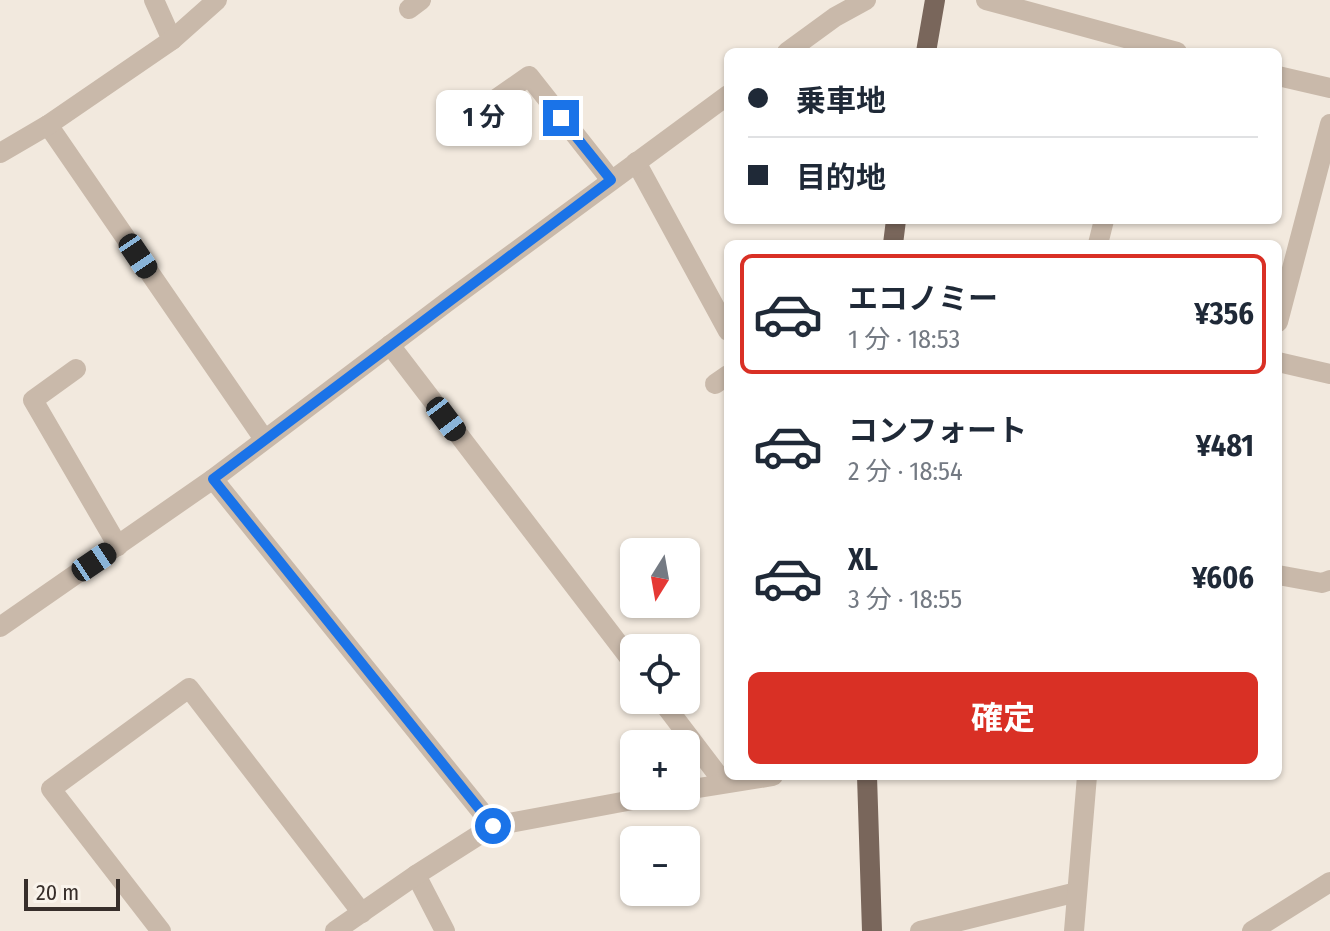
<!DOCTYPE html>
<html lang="ja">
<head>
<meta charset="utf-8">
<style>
  :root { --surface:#fff; --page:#f2f2f3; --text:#1f2937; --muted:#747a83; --line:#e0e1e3; --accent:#d93025 }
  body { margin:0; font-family:"Fira Sans Condensed","Noto Sans JP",sans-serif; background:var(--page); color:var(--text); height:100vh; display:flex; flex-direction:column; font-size:30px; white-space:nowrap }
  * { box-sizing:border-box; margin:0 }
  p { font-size:26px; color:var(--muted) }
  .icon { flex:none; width:44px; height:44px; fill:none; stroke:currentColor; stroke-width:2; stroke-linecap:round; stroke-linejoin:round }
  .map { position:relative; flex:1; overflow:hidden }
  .drawer { position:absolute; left:724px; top:240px; width:558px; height:540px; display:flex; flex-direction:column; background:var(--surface); border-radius:12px; box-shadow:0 2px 6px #0004 }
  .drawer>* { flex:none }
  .hud { position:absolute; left:724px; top:48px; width:558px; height:176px; border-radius:12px; box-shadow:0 2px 6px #0004; display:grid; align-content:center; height:176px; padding:0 24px; background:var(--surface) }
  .needle { width:52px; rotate:191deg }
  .controls { position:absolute; left:620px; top:538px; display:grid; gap:16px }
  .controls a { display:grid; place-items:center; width:80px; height:80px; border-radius:12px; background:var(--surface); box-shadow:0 2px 6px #0004; font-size:40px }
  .scale { position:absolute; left:24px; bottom:20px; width:96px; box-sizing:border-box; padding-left:8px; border:4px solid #372e2a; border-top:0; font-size:22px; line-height:28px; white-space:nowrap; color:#372e2a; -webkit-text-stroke:6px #f9f3eb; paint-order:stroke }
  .end { position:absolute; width:36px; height:36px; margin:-18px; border:10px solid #1a73e8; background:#fff; box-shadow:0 0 0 4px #fff }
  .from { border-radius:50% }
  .bubble { position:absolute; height:56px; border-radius:12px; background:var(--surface); box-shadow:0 2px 6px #0004; font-size:26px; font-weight:700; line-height:56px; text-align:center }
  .car { position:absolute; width:24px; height:48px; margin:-24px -12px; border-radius:10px; box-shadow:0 0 6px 2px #0007; background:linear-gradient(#222 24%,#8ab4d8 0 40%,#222 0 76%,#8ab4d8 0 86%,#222 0) }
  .hud b { display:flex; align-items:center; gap:28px; height:76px; font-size:30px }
  .hud b+b { border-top:2px solid var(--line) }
  .hud i { width:20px; height:20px; background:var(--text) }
  ul { padding:14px 0 0; list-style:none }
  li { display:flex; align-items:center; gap:24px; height:120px; margin:0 16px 12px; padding:0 8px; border:4px solid transparent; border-radius:12px }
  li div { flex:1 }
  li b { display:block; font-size:30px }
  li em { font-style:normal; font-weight:700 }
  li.active { border-color:var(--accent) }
  li>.icon { width:72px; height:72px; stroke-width:1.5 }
  .cta { display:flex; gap:16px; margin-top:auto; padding:16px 24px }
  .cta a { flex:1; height:92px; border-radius:12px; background:var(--accent); color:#fff; font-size:32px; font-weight:700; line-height:92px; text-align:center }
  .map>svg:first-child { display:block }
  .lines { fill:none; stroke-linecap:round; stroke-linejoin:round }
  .minor { stroke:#c9b9aa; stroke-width:20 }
  .major { stroke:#79665b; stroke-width:20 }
  .route { stroke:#1a73e8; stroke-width:10 }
</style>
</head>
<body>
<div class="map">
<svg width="1330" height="931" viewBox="0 0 1330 931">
  <rect width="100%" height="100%" fill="#f2e9de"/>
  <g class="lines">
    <g class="minor">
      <path d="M154,0L172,40"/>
      <path d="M986,0L1177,52"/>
      <path d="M409,9L421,0"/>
      <path d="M787,52L835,17L866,0"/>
      <path d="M1278,76L1330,88"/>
      <path d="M486,106L529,76L611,180"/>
      <path d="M48,125L264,439"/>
      <path d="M0,153L48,125L172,40L217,0"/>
      <path d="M636,162L728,331"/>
      <path d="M1098,244L1104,220"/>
      <path d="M1278,322L1330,124"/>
      <path d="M390,345L634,664"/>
      <path d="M1278,362L1330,374"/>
      <path d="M76,369L33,400L118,546"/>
      <path d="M715,384L728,375"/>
      <path d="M213,479L493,826"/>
      <path d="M1278,575L1322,583L1330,580"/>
      <path d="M0,627L213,479L447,302L728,95"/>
      <path d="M661,700L724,783"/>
      <path d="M686,790L773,776"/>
      <path d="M416,875L445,931"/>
      <path d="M161,931L51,789L189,688L362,913"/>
      <path d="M335,931L416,875L493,826L654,796"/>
      <path d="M920,931L1077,892"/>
      <path d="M1074,931L1087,776"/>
      <path d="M1252,931L1330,882"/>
    </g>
    <g class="major">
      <path d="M926,52L935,0"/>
      <path d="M893,244L896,220"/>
      <path d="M867,776L872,931"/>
    </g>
  </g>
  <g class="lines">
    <path class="route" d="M493,826L213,479L611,180L561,118"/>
  </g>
</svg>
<div class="controls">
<a><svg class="needle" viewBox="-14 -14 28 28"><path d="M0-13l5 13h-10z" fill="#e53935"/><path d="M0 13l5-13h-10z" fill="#747a83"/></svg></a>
<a><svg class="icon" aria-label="locate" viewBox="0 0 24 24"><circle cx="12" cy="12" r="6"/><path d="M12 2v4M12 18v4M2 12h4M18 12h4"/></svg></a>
<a>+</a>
<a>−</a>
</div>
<div class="scale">20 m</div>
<i class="end from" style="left:493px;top:826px"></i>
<i class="end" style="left:561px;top:118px"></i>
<div class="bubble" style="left:436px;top:90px;width:96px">1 分</div>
<i class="car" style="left:138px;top:256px;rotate:146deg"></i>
<i class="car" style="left:446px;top:419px;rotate:143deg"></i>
<i class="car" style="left:94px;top:562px;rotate:56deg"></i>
<div class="hud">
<b><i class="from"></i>乗車地</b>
<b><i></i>目的地</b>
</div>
<section class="drawer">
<ul>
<li class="active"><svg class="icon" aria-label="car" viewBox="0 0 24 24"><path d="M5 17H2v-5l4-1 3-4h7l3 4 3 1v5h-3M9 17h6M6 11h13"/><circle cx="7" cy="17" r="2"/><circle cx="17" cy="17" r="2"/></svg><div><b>エコノミー</b><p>1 分 · 18:53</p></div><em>¥356</em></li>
<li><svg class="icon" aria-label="car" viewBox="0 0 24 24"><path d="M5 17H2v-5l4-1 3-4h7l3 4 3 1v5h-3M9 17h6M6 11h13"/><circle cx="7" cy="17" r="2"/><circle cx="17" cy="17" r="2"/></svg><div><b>コンフォート</b><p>2 分 · 18:54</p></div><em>¥481</em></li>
<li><svg class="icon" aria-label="car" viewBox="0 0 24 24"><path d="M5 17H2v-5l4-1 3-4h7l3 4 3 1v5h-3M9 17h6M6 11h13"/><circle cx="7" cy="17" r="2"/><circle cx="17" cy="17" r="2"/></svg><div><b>XL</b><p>3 分 · 18:55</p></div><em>¥606</em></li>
</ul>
<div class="cta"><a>確定</a></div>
</section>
</div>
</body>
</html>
